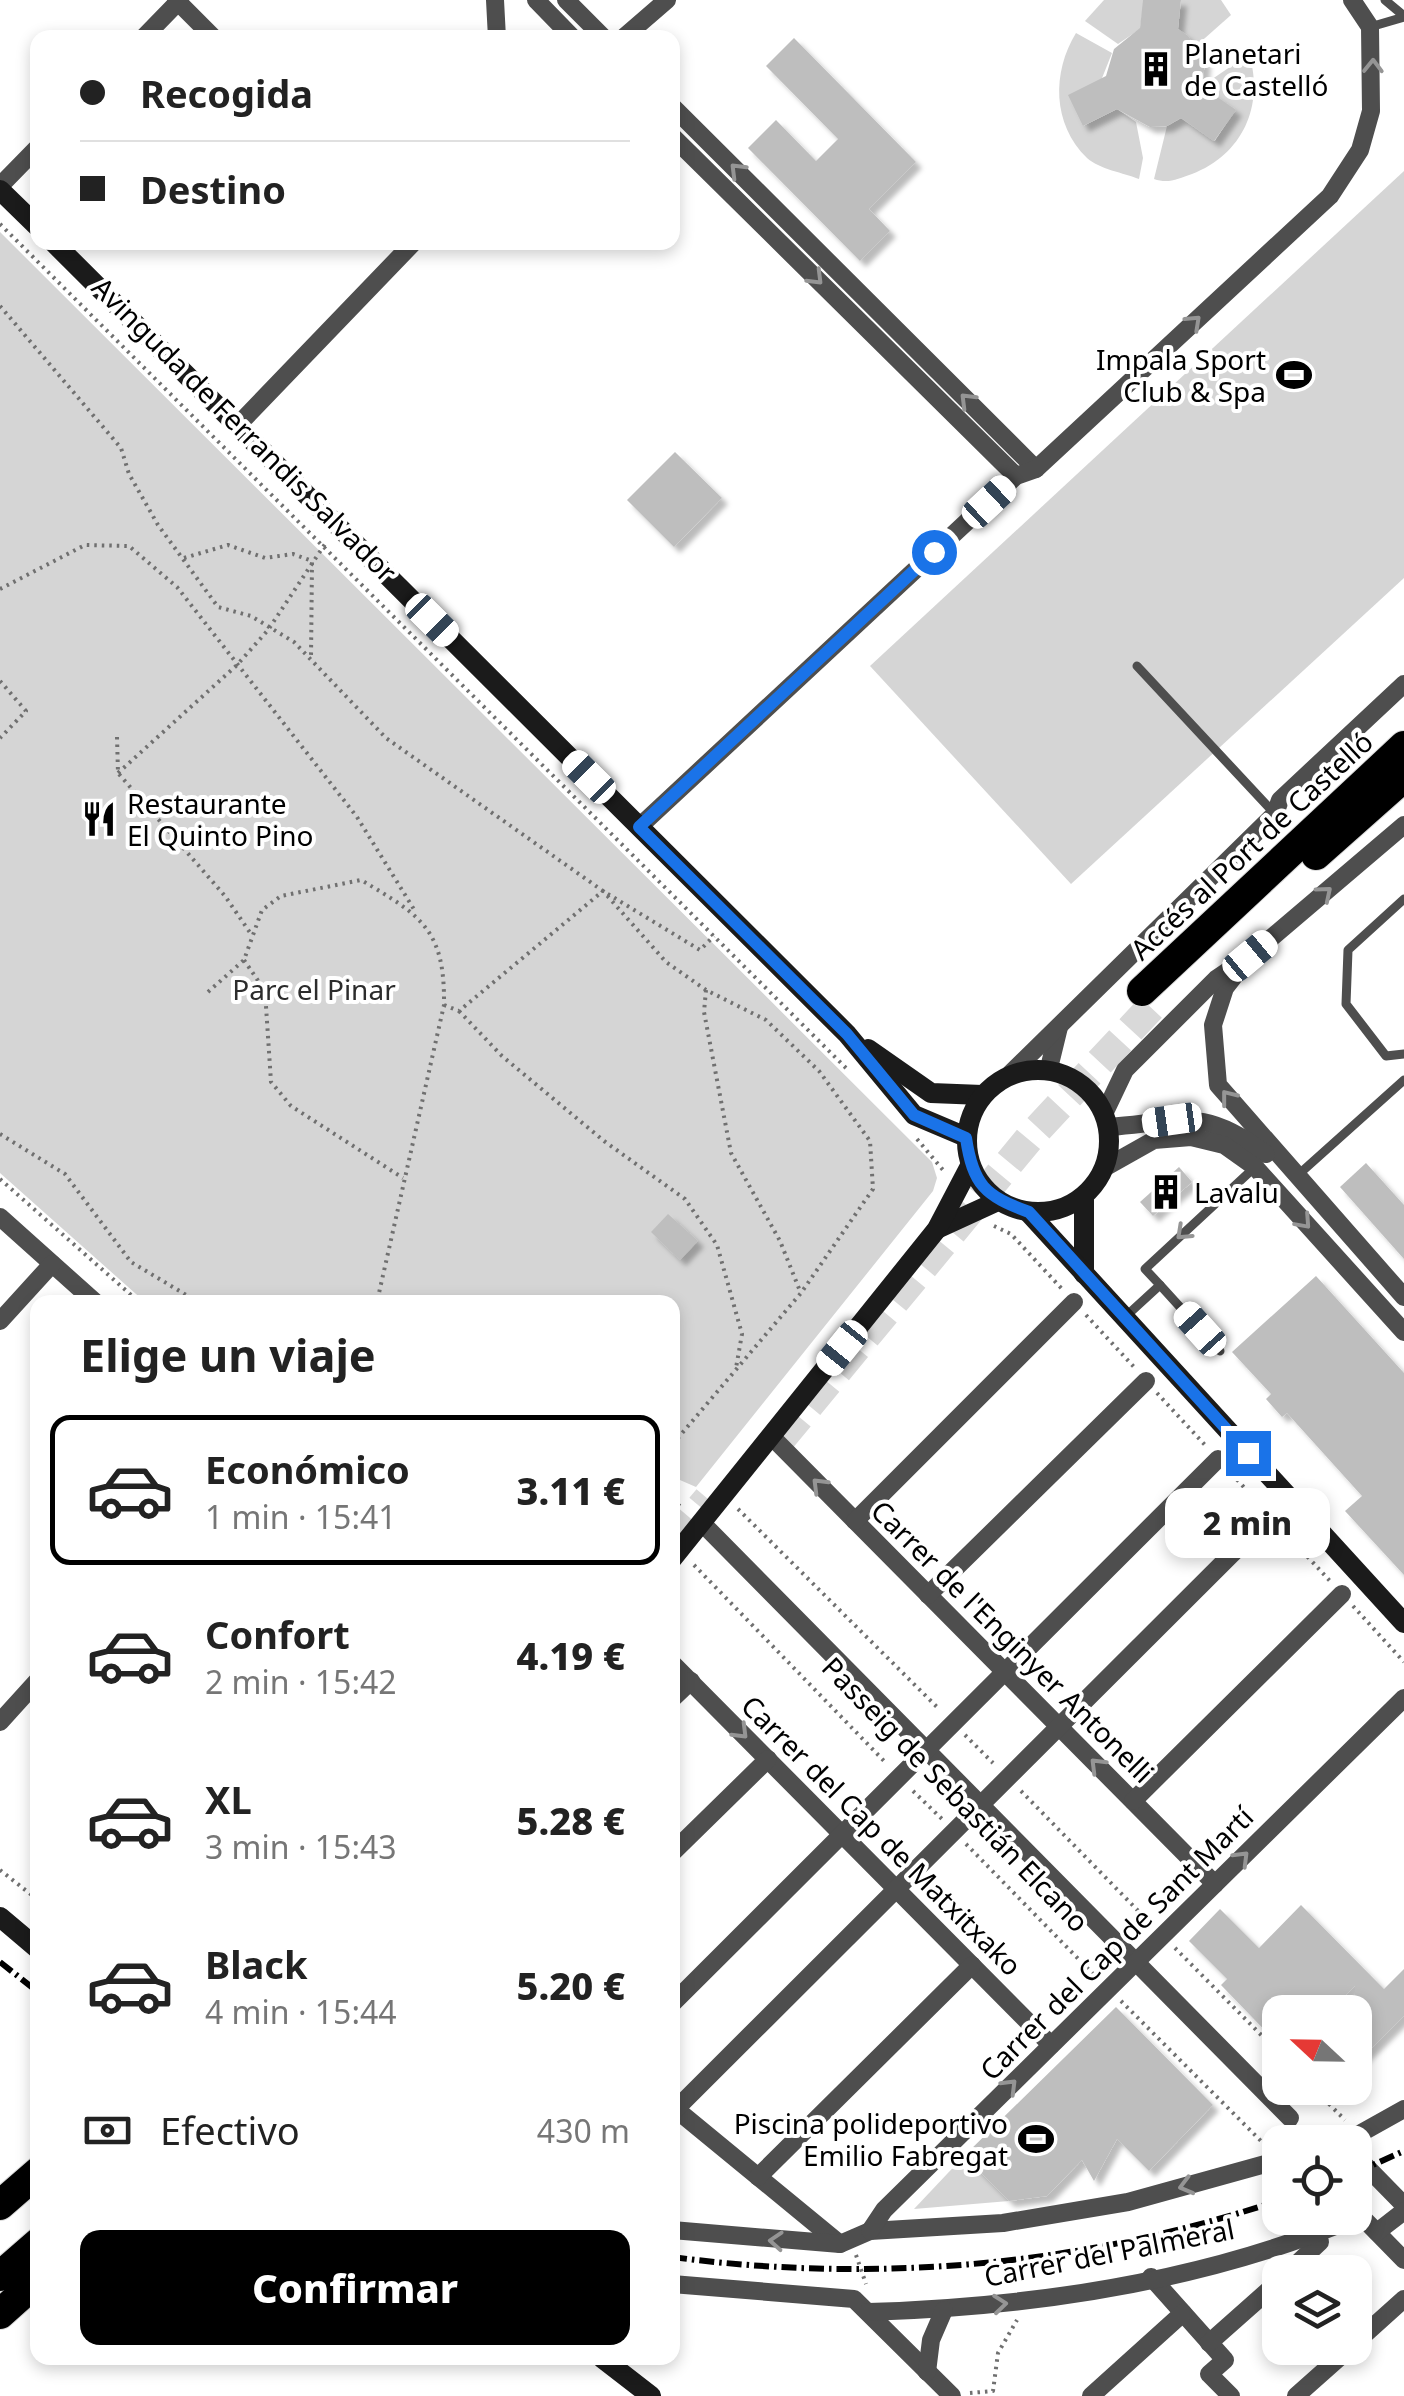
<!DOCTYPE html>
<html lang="es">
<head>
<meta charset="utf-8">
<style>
  :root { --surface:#fff; --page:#f6f6f6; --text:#222; --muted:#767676; --line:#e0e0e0; --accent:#000 }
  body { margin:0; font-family:"Noto Sans",sans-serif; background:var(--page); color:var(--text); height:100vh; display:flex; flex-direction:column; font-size:38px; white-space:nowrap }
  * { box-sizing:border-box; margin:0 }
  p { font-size:32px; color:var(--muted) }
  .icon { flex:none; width:55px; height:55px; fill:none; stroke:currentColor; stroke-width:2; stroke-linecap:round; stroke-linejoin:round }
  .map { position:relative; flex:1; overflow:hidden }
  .panel { position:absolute; left:30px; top:1295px; width:650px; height:1070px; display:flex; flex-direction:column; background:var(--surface); border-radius:20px; box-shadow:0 5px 15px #0003 }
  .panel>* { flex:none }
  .hud { position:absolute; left:30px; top:30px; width:650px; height:220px; border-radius:20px; box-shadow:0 5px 15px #0003; display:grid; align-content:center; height:220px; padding:0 50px; background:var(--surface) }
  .needle { width:65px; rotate:292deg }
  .tools { position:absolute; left:1262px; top:1995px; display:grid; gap:20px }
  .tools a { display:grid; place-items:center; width:110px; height:110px; border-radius:20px; background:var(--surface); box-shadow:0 5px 15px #0003; font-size:50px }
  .end { position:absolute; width:45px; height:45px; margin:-22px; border:12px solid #1a73e8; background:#fff; box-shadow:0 0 0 5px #fff }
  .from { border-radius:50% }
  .bubble { position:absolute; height:70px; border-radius:20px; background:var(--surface); box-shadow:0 5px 15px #0003; font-size:32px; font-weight:800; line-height:70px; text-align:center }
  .car { position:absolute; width:30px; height:60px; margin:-30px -15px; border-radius:12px; box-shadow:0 0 8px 2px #0007; background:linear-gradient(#fff 24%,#345 0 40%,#fff 0 76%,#345 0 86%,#fff 0) }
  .hud b { display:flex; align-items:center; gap:35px; height:95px; font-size:38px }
  .hud b+b { border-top:2px solid var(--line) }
  .hud i { width:25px; height:25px; background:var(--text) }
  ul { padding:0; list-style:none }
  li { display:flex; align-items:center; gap:30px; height:150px; margin:0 20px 15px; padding:0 30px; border:5px solid transparent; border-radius:20px }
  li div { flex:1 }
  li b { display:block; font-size:38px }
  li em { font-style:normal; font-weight:800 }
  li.current { border-color:var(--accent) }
  li>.icon { width:90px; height:90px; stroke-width:1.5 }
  h2 { padding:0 50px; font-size:45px; line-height:120px }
  .pay { display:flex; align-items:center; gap:25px; height:110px; padding:0 50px; font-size:38px }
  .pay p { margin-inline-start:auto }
  .primary-button { display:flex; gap:20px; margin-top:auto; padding:20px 50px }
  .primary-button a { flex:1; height:115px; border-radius:20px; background:var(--accent); color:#fff; font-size:40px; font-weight:800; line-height:115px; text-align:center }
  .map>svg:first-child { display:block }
  .green { fill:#d5d5d5 }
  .building { fill:#bebebe; filter:url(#shadow) }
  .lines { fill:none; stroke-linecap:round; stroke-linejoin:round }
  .highway-tunnel { stroke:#d9d9d9; stroke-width:30; stroke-dasharray:30 15; stroke-linecap:butt }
  .highway-casing { stroke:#dbdbdb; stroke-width:32 }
  .path { stroke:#707070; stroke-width:4; stroke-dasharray:2.5 5; stroke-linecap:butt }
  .lane { stroke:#4e4e4e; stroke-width:9 }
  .street { stroke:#4e4e4e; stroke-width:18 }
  .secondary { stroke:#1b1b1b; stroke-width:20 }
  .highway { stroke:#000; stroke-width:30 }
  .rail { stroke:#000; stroke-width:6; stroke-dasharray:15 5 2.5 5; stroke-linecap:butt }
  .oneway { stroke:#959595 }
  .route { stroke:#1a73e8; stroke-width:12 }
  .labels { text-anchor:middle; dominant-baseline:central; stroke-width:8; stroke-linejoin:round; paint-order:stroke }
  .poi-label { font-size:28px; fill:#000; stroke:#fff; text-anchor:start }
  .street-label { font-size:28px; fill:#000; stroke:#fff }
  .park-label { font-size:28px; fill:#2c2c2c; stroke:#fff }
</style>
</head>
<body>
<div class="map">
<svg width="1404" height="2396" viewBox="0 0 1404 2396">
  <defs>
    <filter id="shadow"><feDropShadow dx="6" dy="6" stdDeviation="2.5" flood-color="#0004"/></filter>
  </defs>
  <rect width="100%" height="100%" fill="#fff"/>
  <g class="green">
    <path d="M1104,0H1144L1140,29L1118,44L1085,21Z"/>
    <path d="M1181,0H1221L1231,15L1196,46L1178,29Z"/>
    <path d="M1076,33L1112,53L1083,126L1117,109L1136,122L1143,158L1139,179C1124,173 1099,169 1087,158C1052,124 1052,72 1076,33Z"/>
    <path d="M1249,54C1265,106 1242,155 1192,174C1178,179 1168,184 1154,179L1167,126L1181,118L1215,141L1235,110L1202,86Z"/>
    <path d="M1404,171V578L1071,884L870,666Z"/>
    <path d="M0,232L932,1162L937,1178L933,1191L696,1487L673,1477L672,1302H145L0,1173Z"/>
    <path d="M964,2156L1009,2201L914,2209Z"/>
  </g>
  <g class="building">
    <path d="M1143,0H1181L1178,29L1188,36L1205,62L1202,86L1236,110L1214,141L1181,118L1167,126L1150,127L1117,109L1083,126L1068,95L1106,76L1114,49L1140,28Z"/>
    <path d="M794,38L916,162L869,209L890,231L860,261L748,148L776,120L816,161L838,139L766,66Z"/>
    <path d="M675,452L722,498L674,547L627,500Z"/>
    <path d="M1366,1163L1404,1205V1259L1340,1187Z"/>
    <path d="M1179,1167L1192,1182L1153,1216L1140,1202Z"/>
    <path d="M668,1214L698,1241L680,1260L651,1232Z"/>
    <path d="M1316,1276L1404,1373V1575L1345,1511L1362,1496L1287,1413L1282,1417L1266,1399L1271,1394L1232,1352Z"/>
    <path d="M1301,1905L1384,1989L1404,1969V2016L1355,2065V1986L1329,2012H1280V2046L1221,1985L1227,1979L1189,1941L1220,1909L1259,1948Z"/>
    <path d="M1116,2007L1213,2105L1149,2171L1117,2139L1094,2181L1082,2160L1047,2196L1009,2201L964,2156Z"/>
  </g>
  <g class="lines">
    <g class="highway-tunnel">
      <path d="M780,1440L1033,1134L1155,1003"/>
      <path d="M672,1542L708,1499"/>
    </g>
    <defs>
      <g id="highway">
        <path d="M1316,855L1404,777"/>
        <path d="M1142,991L1404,746"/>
        <path d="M0,2205L38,2172"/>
        <path d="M0,2276L38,2243"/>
        <path d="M0,2314L38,2280"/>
      </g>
    </defs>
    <use href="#highway" class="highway-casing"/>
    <g class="path">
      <path d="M0,224L847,1069"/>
      <path d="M0,306L121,448L129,474L158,525L218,607L251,616L294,642L386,738L603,891L700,950L714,936"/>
      <path d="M184,558L228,545L265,558L293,554L312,561L311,658"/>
      <path d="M0,589L85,545L129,546L177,587L357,817L415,911"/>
      <path d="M0,681L26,711L0,738"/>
      <path d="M117,737L118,773L225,896L251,934"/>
      <path d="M118,773L237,665L268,630L325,544"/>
      <path d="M244,960L265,991L271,1082L291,1106L403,1178"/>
      <path d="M706,990L704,1012L731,1153L780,1241L800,1291"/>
      <path d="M208,992L244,960L262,910L281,896L361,880C422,916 445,930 444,1005L379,1293L372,1302"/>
      <path d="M444,1005L459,1011L603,891L666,962L706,990L766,1020L819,1071L870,1141L873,1189L801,1293L672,1445"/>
      <path d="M459,1011L502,1056L604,1141L685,1199L717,1245L742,1334L736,1368"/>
      <path d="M0,1134L65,1174L131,1262L198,1302"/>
      <path d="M917,1139L943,1170"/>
      <path d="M0,1179L139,1302"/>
      <path d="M994,1226L1011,1234L1063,1290"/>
      <path d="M1086,1315L1134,1367"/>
      <path d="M1157,1393L1205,1445"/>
      <path d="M1232,1474L1259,1504"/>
      <path d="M672,1500L684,1509"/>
      <path d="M738,1509L940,1710"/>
      <path d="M1282,1529L1330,1581"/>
      <path d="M694,1565L886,1763"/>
      <path d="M1353,1606L1404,1662"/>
      <path d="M965,1735L993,1763"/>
      <path d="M913,1791L942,1819"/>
      <path d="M1021,1791L1151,1924"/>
      <path d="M966,1844L1096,1977"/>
      <path d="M0,1870L38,1900"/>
      <path d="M1175,1948L1280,2054"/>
      <path d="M1121,2001L1266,2146"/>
      <path d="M1313,2088L1345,2120"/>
      <path d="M856,2255L866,2284"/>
      <path d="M970,2393L993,2391L998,2353L1017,2320"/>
    </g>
    <g class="lane">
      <path d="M1385,0L1404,16"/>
      <path d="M1370,27L1404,17"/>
      <path d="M1137,666L1275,814"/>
      <path d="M1404,899L1348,950L1346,1004L1386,1056L1404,1054"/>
      <path d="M1298,1175L1404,1080"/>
      <path d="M1160,1285L1220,1351"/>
      <path d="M1124,1318L1160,1285L1145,1269L1255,1167"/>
    </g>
    <g class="street">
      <path d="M176,0L214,38"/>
      <path d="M495,0L497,38"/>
      <path d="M536,0L573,38"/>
      <path d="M566,0L604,38"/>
      <path d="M143,38L180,0"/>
      <path d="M623,38L667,0"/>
      <path d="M672,106L1036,469"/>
      <path d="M672,136L1016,476"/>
      <path d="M0,186L38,147"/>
      <path d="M237,426L414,242"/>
      <path d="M639,827L1016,476L1036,469L1330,196L1360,150L1371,111L1370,27L1352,0"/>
      <path d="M1250,956L1225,988L1213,1025L1218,1085L1404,1297"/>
      <path d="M1049,1068L1059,1027"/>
      <path d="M1010,1074L1275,814L1280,800L1404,684"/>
      <path d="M1105,1112L1125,1070L1216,979L1250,956L1404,825"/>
      <path d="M1110,1127C1182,1121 1204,1107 1266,1154"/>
      <path d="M1106,1167L1154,1140L1191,1137L1224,1145L1255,1167L1404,1332"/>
      <path d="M0,1217L95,1302"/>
      <path d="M0,1321L52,1264"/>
      <path d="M771,1436L1215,1884"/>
      <path d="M855,1521L1074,1302"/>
      <path d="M702,1523L1290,2118"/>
      <path d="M928,1595L1146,1381"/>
      <path d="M672,1663L1051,2045"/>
      <path d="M672,1699L691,1681"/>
      <path d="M0,1722L38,1680"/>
      <path d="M1133,1801L1342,1594"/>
      <path d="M672,1853L768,1759"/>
      <path d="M672,2004L1218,1459"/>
      <path d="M672,2106L840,2244"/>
      <path d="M676,2109L1270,1516"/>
      <path d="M1345,2142L1404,2109"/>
      <path d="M1355,2155L1404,2205"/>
      <path d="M758,2177L972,1965"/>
      <path d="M1355,2210L1404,2260"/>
      <path d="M672,2230L840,2244L870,2231L1003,2223L1128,2202L1280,2160"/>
      <path d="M870,2231L884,2210L1404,1698"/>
      <path d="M1377,2232L1404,2211"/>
      <path d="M1288,2272L1320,2242"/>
      <path d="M1151,2277L1225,2360L1209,2374L1231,2396"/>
      <path d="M672,2284L854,2299L952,2396"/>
      <path d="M868,2312C1031,2307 1203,2282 1355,2218"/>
      <path d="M1209,2343L1280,2280"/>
      <path d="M1355,2343L1404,2299"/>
      <path d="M927,2372L931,2340L944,2310"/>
      <path d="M1091,2396L1183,2313"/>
      <path d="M1296,2396L1350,2348"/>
    </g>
    <g class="secondary">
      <path d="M0,190L38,227"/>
      <path d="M53,242L847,1034L914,1115L966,1137"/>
      <path d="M868,1049L931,1093L982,1095"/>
      <circle cx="1038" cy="1141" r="71"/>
      <path d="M1084,1197V1274"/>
      <path d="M1029,1213L1404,1623"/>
      <path d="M937,1229L998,1201"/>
      <path d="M672,1559L937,1229L970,1166"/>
      <path d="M0,1917L38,1949"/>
      <path d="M602,2358L651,2396"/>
    </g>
    <use href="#highway" class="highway"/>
    <g class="rail">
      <path d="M0,1962L38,1992"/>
      <path d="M1355,2173L1404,2151"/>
      <path d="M672,2257C877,2284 1084,2266 1280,2200"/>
    </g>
  </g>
  <defs><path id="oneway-chevron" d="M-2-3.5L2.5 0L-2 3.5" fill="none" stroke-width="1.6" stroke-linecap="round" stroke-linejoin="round" transform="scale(2.5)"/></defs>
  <g class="oneway">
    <use href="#oneway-chevron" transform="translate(1373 66) rotate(-89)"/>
    <use href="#oneway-chevron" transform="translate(737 170) rotate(-135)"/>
    <use href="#oneway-chevron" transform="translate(816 278) rotate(45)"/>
    <use href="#oneway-chevron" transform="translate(1194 322) rotate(-43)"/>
    <use href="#oneway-chevron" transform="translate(967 400) rotate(-135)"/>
    <use href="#oneway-chevron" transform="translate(1325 893) rotate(-40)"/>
    <use href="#oneway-chevron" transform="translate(1228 1097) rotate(-128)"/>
    <use href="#oneway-chevron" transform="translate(1304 1222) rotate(48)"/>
    <use href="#oneway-chevron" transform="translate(1183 1233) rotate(137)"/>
    <use href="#oneway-chevron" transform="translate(819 1485) rotate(-135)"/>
    <use href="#oneway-chevron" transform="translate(741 1732) rotate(45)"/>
    <use href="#oneway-chevron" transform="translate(1097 1765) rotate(-135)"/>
    <use href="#oneway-chevron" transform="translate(1242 1858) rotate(-45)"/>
    <use href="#oneway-chevron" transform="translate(1010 2086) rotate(-45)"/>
    <use href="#oneway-chevron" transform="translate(1186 2186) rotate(165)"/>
    <use href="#oneway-chevron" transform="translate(776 2241) rotate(-176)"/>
    <use href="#oneway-chevron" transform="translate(1000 2304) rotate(-6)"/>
  </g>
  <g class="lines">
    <path class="route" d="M934,552L639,827L847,1034L914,1115L966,1138C973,1185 985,1196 1029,1212L1248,1453"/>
  </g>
  <defs>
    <symbol id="building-bare" viewBox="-9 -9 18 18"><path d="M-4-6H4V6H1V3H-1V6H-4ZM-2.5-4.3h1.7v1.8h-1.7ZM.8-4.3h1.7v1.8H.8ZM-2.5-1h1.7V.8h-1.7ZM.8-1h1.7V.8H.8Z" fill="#000" stroke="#fff" stroke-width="2.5" paint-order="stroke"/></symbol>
    <symbol id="stadium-bare" viewBox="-9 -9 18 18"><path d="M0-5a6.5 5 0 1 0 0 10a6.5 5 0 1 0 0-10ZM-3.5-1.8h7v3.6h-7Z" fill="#000" stroke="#fff" stroke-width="2.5" paint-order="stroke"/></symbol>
    <symbol id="restaurant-bare" viewBox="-9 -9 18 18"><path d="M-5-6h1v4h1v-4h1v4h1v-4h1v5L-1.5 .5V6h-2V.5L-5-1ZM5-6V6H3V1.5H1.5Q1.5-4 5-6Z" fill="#000" stroke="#fff" stroke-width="2.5" paint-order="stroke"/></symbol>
  </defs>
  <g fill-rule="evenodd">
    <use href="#building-bare" x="1131" y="44" width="50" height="50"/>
    <use href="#stadium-bare" x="1269" y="350" width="50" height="50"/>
    <use href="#restaurant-bare" x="74" y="794" width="50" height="50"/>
    <use href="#building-bare" x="1141" y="1167" width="50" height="50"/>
    <use href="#stadium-bare" x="1011" y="2114" width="50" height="50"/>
  </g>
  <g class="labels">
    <g class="poi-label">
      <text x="1184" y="53">Planetari<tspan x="1184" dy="32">de Castelló</tspan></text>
      <text x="1266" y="359" text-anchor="end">Impala Sport<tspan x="1266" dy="32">Club &amp; Spa</tspan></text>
      <text x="127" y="803">Restaurante<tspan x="127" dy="32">El Quinto Pino</tspan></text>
      <text x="1194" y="1192">Lavalu</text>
      <text x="1008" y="2123" text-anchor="end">Piscina polideportivo<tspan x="1008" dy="32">Emilio Fabregat</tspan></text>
    </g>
    <g class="street-label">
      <text transform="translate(245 429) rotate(45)">Avinguda de Ferrandis Salvador</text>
      <text transform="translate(1251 845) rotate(-43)">Accés al Port de Castelló</text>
      <text transform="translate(1013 1641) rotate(45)">Carrer de l'Enginyer Antonelli</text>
      <text transform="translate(956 1794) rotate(46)">Passeig de Sebastián Elcano</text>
      <text transform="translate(882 1835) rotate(45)">Carrer del Cap de Matxitxako</text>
      <text transform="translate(1116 1943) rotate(-45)">Carrer del Cap de Sant Martí</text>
      <text transform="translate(1109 2252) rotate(-11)">Carrer del Palmeral</text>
    </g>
    <g class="park-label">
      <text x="314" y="989">Parc el Pinar</text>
    </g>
  </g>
</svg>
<div class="tools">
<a><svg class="needle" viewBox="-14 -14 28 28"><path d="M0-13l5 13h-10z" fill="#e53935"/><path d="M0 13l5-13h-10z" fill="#767676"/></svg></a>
<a><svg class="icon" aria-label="locate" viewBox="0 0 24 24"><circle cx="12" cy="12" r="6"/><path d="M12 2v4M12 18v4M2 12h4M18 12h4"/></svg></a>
<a><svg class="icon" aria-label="layers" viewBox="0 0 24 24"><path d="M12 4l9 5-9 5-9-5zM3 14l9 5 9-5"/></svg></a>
</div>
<i class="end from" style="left:934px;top:552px"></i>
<i class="end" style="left:1248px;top:1453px"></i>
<div class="bubble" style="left:1165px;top:1488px;width:165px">2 min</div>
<i class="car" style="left:989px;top:502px;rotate:47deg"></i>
<i class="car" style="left:432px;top:620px;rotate:135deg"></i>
<i class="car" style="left:589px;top:777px;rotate:315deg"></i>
<i class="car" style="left:1250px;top:956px;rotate:50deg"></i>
<i class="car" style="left:1172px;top:1120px;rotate:262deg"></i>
<i class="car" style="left:1200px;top:1329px;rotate:318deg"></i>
<i class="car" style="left:842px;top:1348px;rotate:219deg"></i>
<div class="hud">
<b><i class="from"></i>Recogida</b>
<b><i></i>Destino</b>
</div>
<section class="panel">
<h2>Elige un viaje</h2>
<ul>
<li class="current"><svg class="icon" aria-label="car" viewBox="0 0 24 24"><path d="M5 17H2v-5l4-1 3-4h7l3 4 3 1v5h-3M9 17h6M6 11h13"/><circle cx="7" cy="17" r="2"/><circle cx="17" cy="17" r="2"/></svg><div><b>Económico</b><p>1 min · 15:41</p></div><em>3.11 €</em></li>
<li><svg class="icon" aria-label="car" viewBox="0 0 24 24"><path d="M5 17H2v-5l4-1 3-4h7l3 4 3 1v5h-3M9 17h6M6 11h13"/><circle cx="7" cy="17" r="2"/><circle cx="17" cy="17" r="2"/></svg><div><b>Confort</b><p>2 min · 15:42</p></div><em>4.19 €</em></li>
<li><svg class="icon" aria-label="car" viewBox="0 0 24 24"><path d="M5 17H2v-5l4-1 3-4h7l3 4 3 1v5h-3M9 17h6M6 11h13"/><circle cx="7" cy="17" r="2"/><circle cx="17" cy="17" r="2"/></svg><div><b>XL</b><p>3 min · 15:43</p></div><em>5.28 €</em></li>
<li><svg class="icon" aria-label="car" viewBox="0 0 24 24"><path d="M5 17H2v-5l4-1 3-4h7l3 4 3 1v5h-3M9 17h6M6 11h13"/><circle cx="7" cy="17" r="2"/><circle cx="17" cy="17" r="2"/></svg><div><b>Black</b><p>4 min · 15:44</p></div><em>5.20 €</em></li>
</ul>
<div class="pay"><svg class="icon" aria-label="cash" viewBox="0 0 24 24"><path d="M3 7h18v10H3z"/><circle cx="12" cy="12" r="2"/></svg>Efectivo<p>430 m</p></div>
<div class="primary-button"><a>Confirmar</a></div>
</section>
</div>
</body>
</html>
